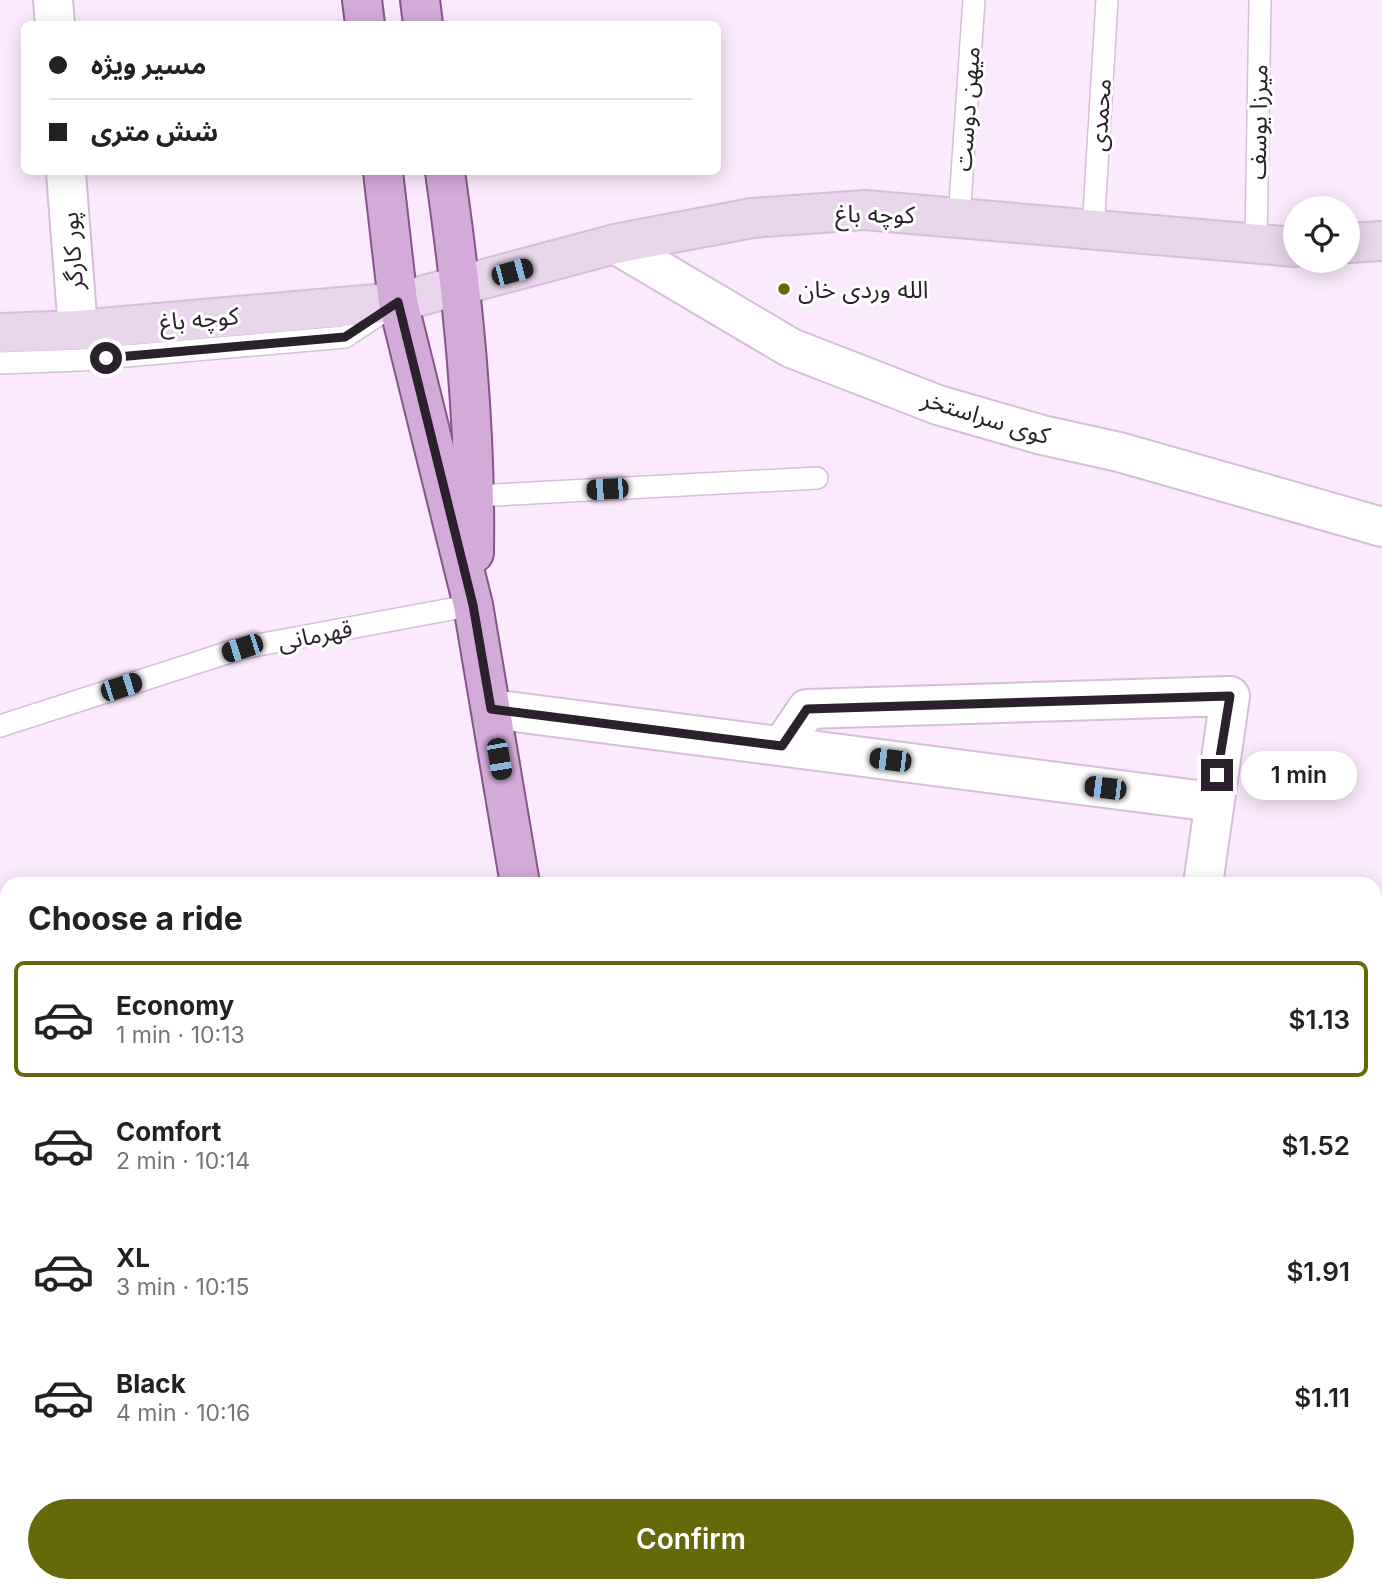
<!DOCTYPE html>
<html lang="en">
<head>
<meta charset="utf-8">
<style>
  :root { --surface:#fff; --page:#f6f6f6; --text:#222; --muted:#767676; --line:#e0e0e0; --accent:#65690a }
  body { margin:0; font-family:Inter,"Noto Sans Arabic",sans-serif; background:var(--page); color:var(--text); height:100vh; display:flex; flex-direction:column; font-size:26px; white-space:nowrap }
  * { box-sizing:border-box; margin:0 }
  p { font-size:23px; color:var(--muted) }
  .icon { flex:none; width:38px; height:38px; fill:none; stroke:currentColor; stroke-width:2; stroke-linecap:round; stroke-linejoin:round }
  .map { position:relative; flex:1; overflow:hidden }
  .details { position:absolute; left:0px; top:877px; width:1382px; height:716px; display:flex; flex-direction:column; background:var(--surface); border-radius:21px 21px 0 0; box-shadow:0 4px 18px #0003 }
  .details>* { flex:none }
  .banner { position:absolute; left:21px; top:21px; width:700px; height:154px; border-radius:10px; box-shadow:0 4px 18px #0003; display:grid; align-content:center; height:154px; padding:0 28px; background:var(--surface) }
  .controls { position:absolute; left:1283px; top:196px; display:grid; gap:14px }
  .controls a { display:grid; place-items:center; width:77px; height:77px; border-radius:50%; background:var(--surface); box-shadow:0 4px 18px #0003; font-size:35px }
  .end { position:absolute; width:32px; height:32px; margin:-16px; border:9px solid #2b212c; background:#fff; box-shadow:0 0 0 4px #fff }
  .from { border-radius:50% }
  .bubble { position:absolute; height:49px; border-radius:24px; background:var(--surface); box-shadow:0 4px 18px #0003; font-size:23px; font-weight:600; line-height:49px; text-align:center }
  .car { position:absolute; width:21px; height:42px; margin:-21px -10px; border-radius:9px; box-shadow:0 0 5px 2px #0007; background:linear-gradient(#222 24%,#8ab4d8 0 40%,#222 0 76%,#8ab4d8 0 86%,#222 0) }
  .banner b { display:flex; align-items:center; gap:24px; height:66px; font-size:26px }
  .banner b+b { border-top:2px solid var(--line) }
  .banner i { width:18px; height:18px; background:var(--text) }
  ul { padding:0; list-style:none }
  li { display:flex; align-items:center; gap:21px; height:116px; margin:0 14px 10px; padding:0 14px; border:4px solid transparent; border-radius:10px }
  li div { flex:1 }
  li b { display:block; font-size:26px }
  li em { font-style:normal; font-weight:600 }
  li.active { border-color:var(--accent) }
  li>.icon { width:63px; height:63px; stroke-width:1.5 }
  h2 { padding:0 28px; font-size:32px; line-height:84px }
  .primary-button { display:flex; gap:14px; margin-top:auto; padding:14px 28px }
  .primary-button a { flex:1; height:80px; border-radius:42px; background:var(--accent); color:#fff; font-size:28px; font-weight:600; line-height:80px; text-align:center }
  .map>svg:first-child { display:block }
  .green { fill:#f8d6fc }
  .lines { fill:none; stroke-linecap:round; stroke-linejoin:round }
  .lane-casing { stroke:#d8bddb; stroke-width:24 }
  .street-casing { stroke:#d8bddb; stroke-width:42 }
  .secondary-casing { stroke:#d8bddb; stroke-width:42 }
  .primary-casing { stroke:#85568b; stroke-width:42 }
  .lane { stroke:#fff; stroke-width:21 }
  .street { stroke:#fff; stroke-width:38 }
  .secondary { stroke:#e9d5ec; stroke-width:38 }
  .primary { stroke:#d3abd8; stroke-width:38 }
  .route { stroke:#2b212c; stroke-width:9 }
  .poi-dot { fill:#65690a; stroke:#fff; stroke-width:2.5 }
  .labels { text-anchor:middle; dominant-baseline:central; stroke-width:6; stroke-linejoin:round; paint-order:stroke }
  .street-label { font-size:24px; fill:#2b212c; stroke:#fff }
  .poi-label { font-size:24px; fill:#2b212c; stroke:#fff; text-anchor:start }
</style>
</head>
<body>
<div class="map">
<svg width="1382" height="1591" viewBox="0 0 1382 1591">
  <rect width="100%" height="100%" fill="#fbeafd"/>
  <path class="green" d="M1376,1559H1382V1591H955L952,1588L1376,1586Z"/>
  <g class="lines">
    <defs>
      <g id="lane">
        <path d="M959,218L974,0"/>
        <path d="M1093,230L1107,0"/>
        <path d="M1256,244L1260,0"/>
        <path d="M0,363L80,360L345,337L387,309"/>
        <path d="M475,496L817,478"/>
        <path d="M0,726L242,648L473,605"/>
        <path d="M1376,1316L1382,1317"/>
        <path d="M1376,1577H1382"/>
      </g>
      <g id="street">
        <path d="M53,0L55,24"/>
        <path d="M66,172L78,330"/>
        <path d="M615,244L791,348L938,405L1042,435L1119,452L1382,527"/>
        <path d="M491,709L1213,802"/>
        <path d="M782,746L807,709L1230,696L1203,884"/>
        <path d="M0,1359L7,1356"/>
        <path d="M1376,1446L1382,1385"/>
        <path d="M68,1591L84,1586"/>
        <path d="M445,1591L460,1586"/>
        <path d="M774,1591L782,1586"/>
      </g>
      <g id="secondary">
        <path d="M1348,243L1382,241"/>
        <path d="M0,333L78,330L398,302L615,244L752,218L865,210L1295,247"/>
        <path d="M0,1108L7,1105"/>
      </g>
      <g id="primary">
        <path d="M362,0L365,24"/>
        <path d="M420,0L423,24"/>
        <path d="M383,172L398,302L473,605L520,884"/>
        <path d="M445,172C463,298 476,425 474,553"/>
        <path d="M855,1586L859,1591"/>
      </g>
    </defs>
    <use href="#lane" class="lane-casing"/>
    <use href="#street" class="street-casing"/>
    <use href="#secondary" class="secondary-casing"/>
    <use href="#primary" class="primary-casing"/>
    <use href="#lane" class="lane"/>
    <use href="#street" class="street"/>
    <use href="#secondary" class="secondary"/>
    <use href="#primary" class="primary"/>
  </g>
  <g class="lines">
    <path class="route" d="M106,358L345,337L398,302L473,605L491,709L782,746L807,709L1230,696L1217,775"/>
  </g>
  <circle class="poi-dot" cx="784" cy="289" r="7"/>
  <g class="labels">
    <g class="street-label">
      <text transform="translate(967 109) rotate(-86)">میهن دوست</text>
      <text transform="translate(1100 115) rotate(-86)">محمدی</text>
      <text transform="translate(1258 122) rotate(-89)">میرزا یوسف</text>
      <text transform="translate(875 214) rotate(1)">کوچه باغ</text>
      <text transform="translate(72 251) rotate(-94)">پور کارگر</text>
      <text transform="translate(199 319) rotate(-5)">کوچه باغ</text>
      <text transform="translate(986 417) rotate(17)">کوی سراستخر</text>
      <text transform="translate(315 635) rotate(-11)">قهرمانی</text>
    </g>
    <g class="poi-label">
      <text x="798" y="289">الله وردی خان</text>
    </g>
  </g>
</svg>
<div class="controls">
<a><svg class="icon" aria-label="locate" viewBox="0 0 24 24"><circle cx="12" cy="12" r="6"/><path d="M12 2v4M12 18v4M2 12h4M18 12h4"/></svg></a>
</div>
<i class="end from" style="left:106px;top:358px"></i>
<i class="end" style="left:1217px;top:775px"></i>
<div class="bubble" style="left:1241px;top:751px;width:116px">1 min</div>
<i class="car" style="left:512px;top:272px;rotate:75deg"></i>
<i class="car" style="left:607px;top:489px;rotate:267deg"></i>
<i class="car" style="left:242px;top:648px;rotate:252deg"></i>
<i class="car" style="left:121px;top:687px;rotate:72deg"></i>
<i class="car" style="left:499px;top:759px;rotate:170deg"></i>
<i class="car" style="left:890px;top:760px;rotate:277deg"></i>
<i class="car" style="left:1105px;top:788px;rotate:277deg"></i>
<div class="banner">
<b><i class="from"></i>مسیر ویژه</b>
<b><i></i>شش متری</b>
</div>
<section class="details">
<h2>Choose a ride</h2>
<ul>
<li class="active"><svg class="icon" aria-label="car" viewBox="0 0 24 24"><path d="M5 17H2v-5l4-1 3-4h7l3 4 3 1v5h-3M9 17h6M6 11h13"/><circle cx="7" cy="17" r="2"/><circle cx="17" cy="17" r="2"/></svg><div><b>Economy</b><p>1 min · 10:13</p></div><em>$1.13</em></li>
<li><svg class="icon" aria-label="car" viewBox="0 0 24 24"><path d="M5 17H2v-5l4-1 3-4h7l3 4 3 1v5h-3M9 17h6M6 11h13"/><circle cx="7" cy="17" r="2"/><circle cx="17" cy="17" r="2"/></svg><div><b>Comfort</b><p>2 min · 10:14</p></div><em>$1.52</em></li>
<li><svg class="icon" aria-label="car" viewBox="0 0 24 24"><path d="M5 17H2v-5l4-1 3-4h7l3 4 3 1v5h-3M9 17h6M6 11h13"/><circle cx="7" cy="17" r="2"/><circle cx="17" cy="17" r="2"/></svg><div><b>XL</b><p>3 min · 10:15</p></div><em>$1.91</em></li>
<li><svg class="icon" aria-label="car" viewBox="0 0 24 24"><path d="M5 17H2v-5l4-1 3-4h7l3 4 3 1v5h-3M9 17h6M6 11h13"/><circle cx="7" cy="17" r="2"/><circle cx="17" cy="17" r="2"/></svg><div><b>Black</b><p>4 min · 10:16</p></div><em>$1.11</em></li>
</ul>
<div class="primary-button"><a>Confirm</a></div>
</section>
</div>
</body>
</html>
